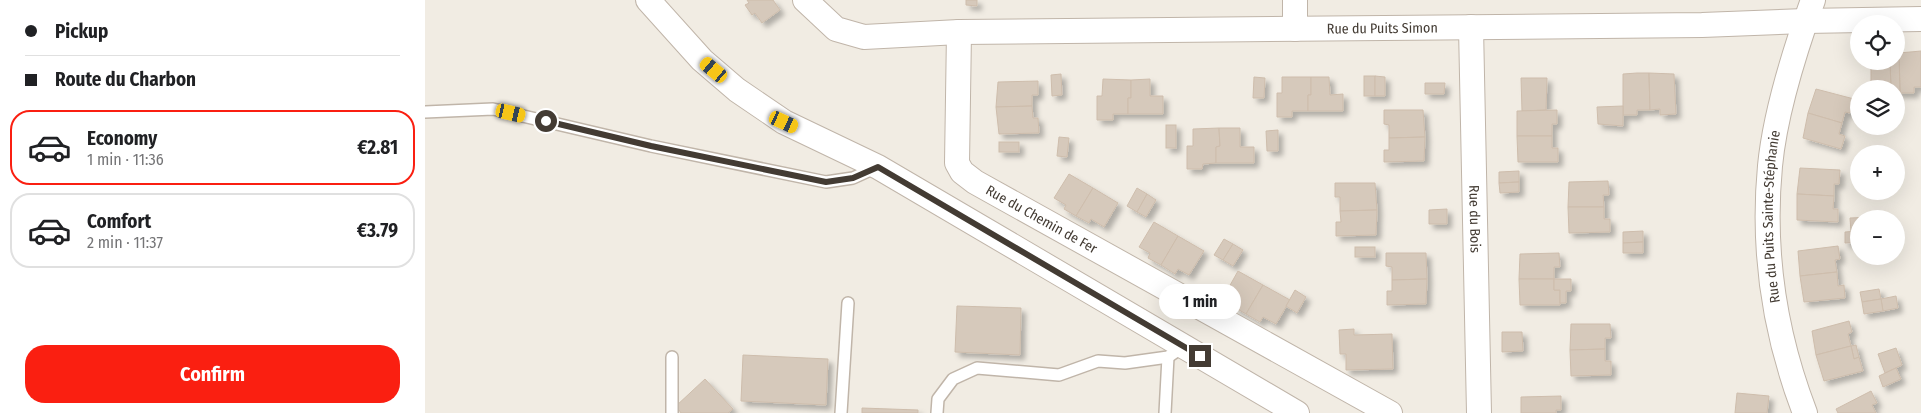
<!DOCTYPE html>
<html lang="en">
<head>
<meta charset="utf-8">
<style>
  :root { --surface:#fff; --page:#f6f6f6; --text:#202124; --muted:#757577; --line:#e0e0e0; --accent:#fa1f11 }
  body { margin:0; font-family:"Fira Sans Condensed",sans-serif; background:var(--page); color:var(--text); height:100vh; display:flex; flex-direction:column; font-size:19px; white-space:nowrap }
  * { box-sizing:border-box; margin:0 }
  p { font-size:16px; color:var(--muted) }
  .icon { flex:none; width:28px; height:28px; fill:none; stroke:currentColor; stroke-width:2; stroke-linecap:round; stroke-linejoin:round }
  .map { position:relative; flex:1; overflow:hidden }
  .drawer { display:flex; flex-direction:column; background:var(--surface); width:425px }
  .drawer>* { flex:none }
  .top-card { display:grid; align-content:center; height:110px; padding:0 25px; background:var(--surface) }
  .fabs { position:absolute; left:1425px; top:15px; display:grid; gap:10px }
  .fabs a { display:grid; place-items:center; width:55px; height:55px; border-radius:50%; background:var(--surface); box-shadow:0 5px 20px #0002; font-size:25px }
  .end { position:absolute; width:22px; height:22px; margin:-11px; border:6px solid #433b33; background:#fff; box-shadow:0 0 0 2px #fff }
  .from { border-radius:50% }
  .bubble { position:absolute; height:35px; border-radius:18px; background:var(--surface); box-shadow:0 5px 20px #0002; font-size:16px; font-weight:700; line-height:35px; text-align:center }
  .car { position:absolute; width:15px; height:30px; margin:-15px -8px; border-radius:6px; box-shadow:0 0 4px 1px #0007; background:linear-gradient(#f5c518 24%,#345 0 40%,#f5c518 0 76%,#345 0 86%,#f5c518 0) }
  .top-card b { display:flex; align-items:center; gap:18px; height:48px; font-size:19px }
  .top-card b+b { border-top:1px solid var(--line) }
  .top-card i { width:12px; height:12px; background:var(--text) }
  ul { padding:0; list-style:none }
  li { display:flex; align-items:center; gap:15px; height:75px; margin:0 10px 8px; padding:0 15px; border:2px solid var(--line); border-radius:20px }
  li div { flex:1 }
  li b { display:block; font-size:19px }
  li em { font-style:normal; font-weight:700 }
  li.selected { border-color:var(--accent) }
  li>.icon { width:45px; height:45px; stroke-width:1.5 }
  .button { display:flex; gap:10px; margin-top:auto; padding:10px 25px }
  .button a { flex:1; height:58px; border-radius:20px; background:var(--accent); color:#fff; font-size:20px; font-weight:700; line-height:58px; text-align:center }
  main { display:flex; flex:1; min-height:0 }
  .map>svg:first-child { display:block }
  .building { fill:#d6c9bb; stroke:#cebdac; filter:url(#shadow) }
  .lines { fill:none; stroke-linecap:round; stroke-linejoin:round }
  .lane-casing { stroke:#c0b5a9; stroke-width:14 }
  .street-casing { stroke:#c0b5a9; stroke-width:26 }
  .lane { stroke:#fff; stroke-width:11 }
  .street { stroke:#fff; stroke-width:24 }
  .route { stroke:#433b33; stroke-width:6 }
  .labels { text-anchor:middle; dominant-baseline:central; stroke-width:4; stroke-linejoin:round; paint-order:stroke }
  .street-label { font-size:14px; fill:#433b33; stroke:#fff }
</style>
</head>
<body>
<main>
<section class="drawer">
<div class="top-card">
<b><i class="from"></i>Pickup</b>
<b><i></i>Route du Charbon</b>
</div>
<ul>
<li class="selected"><svg class="icon" aria-label="car" viewBox="0 0 24 24"><path d="M5 17H2v-5l4-1 3-4h7l3 4 3 1v5h-3M9 17h6M6 11h13"/><circle cx="7" cy="17" r="2"/><circle cx="17" cy="17" r="2"/></svg><div><b>Economy</b><p>1 min · 11:36</p></div><em>€2.81</em></li>
<li><svg class="icon" aria-label="car" viewBox="0 0 24 24"><path d="M5 17H2v-5l4-1 3-4h7l3 4 3 1v5h-3M9 17h6M6 11h13"/><circle cx="7" cy="17" r="2"/><circle cx="17" cy="17" r="2"/></svg><div><b>Comfort</b><p>2 min · 11:37</p></div><em>€3.79</em></li>
</ul>
<div class="button"><a>Confirm</a></div>
</section>
<div class="map">
<svg width="1496" height="413" viewBox="0 0 1496 413">
  <defs>
    <filter id="shadow"><feDropShadow dx="4.5" dy="4.5" stdDeviation="2.5" flood-color="#0004"/></filter>
  </defs>
  <rect width="100%" height="100%" fill="#f1ece3"/>
  <g class="building">
    <path d="M322,0H348L355,10L337,23L330,13L327,15L320,5L324,3Z"/>
    <path d="M541,0H552V6L541,5Z"/>
    <path d="M1496,51V87H1489V93H1475L1474,53Z"/>
    <path d="M1471,53H1474L1475,93H1471V89H1466L1465,61H1471Z"/>
    <path d="M1446,61H1465L1466,89H1446Z"/>
    <path d="M1212,73H1224L1225,110H1212V115H1198V74Z"/>
    <path d="M1224,73L1249,74L1251,114L1235,115V109L1225,110Z"/>
    <path d="M636,74L637,95L627,96L626,75Z"/>
    <rect x="939" y="76" width="11" height="20"/>
    <path d="M950,76L960,77V96H950Z"/>
    <path d="M829,77L840,78L839,98H828Z"/>
    <path d="M857,77H886V95H883V111H867V117H852V93H857Z"/>
    <path d="M886,77H904L905,95L918,94V111H883V95H886Z"/>
    <path d="M1096,78H1122L1121,110L1097,111Z"/>
    <path d="M678,79L706,80V98H703V114H688V120H672V96H677Z"/>
    <path d="M725,79V96H738V114H703V98H706V80Z"/>
    <path d="M613,81V95H607V106L571,107L573,82Z"/>
    <path d="M1000,83H1020L1019,94H1000Z"/>
    <path d="M1391,89L1429,99L1425,113L1420,112L1417,123L1383,113Z"/>
    <path d="M607,106L608,118H613L614,133L574,134L571,107Z"/>
    <path d="M1198,106V126L1173,124L1172,107Z"/>
    <path d="M959,110H998L1000,137L964,138V125L959,124Z"/>
    <path d="M1132,110V124H1127V136H1092V111Z"/>
    <path d="M1383,113L1417,123L1414,134L1420,136L1416,149L1378,138Z"/>
    <rect x="741" y="125" width="10" height="23"/>
    <path d="M794,128L795,146L791,147V163L778,164L777,169H762V146H768V129Z"/>
    <path d="M794,128H815V147H829V163H791V147L795,146Z"/>
    <path d="M853,130V151H842L841,131Z"/>
    <path d="M1092,136H1127V148H1133V162H1093Z"/>
    <path d="M634,137L644,138L642,157L632,156Z"/>
    <path d="M1000,137L999,161L959,162V150H964V138Z"/>
    <rect x="574" y="142" width="20" height="10"/>
    <path d="M1375,168L1415,170L1414,184H1409V196L1372,194Z"/>
    <path d="M1094,171V182L1074,183V172Z"/>
    <path d="M644,174L668,188L651,216L639,209L641,205L629,198Z"/>
    <path d="M1183,181L1184,195H1178L1179,207H1143L1144,182Z"/>
    <path d="M1094,182V192L1075,193L1074,183Z"/>
    <path d="M910,183H950L952,210L915,211V197H910Z"/>
    <path d="M668,188L693,203L679,227L666,219L664,223L651,216Z"/>
    <path d="M712,188L722,194L712,212L702,206Z"/>
    <path d="M722,194L731,200L721,217L712,212Z"/>
    <path d="M1372,194L1409,196L1408,209H1413V222L1372,220Z"/>
    <path d="M1143,207H1179V219H1185V232L1144,233Z"/>
    <path d="M1022,209V224H1004V210Z"/>
    <path d="M952,210L951,235L911,236V222H916L915,211Z"/>
    <path d="M1449,217V219H1434V231L1426,232L1425,218Z"/>
    <path d="M729,222L753,236L736,265L723,258L725,253L714,247Z"/>
    <path d="M1218,231V242L1198,243V232Z"/>
    <path d="M1434,231V242L1420,243V232Z"/>
    <path d="M753,236L779,251L764,275L753,269L750,274L736,265Z"/>
    <path d="M799,239L808,244L798,260L789,255Z"/>
    <path d="M1218,242V253H1198V243Z"/>
    <path d="M808,244L818,250L808,266L798,260Z"/>
    <path d="M1413,246L1415,259L1410,260L1412,272L1375,276L1373,251Z"/>
    <rect x="930" y="247" width="20" height="10"/>
    <path d="M961,253H1001L1002,279L967,280V267L961,266Z"/>
    <path d="M1134,253L1135,267H1129V279H1094L1095,254Z"/>
    <path d="M813,271L838,285L821,314L809,307L812,302L799,296Z"/>
    <path d="M1412,272L1413,286L1419,285L1420,298L1379,302L1375,276Z"/>
    <path d="M1002,279L1001,304L962,305V291H967V280Z"/>
    <path d="M1094,279H1129V290H1135V305H1095Z"/>
    <path d="M1129,279H1146V291H1141V303H1135V290H1129Z"/>
    <path d="M838,285L865,300L851,324L838,317L835,322L821,314Z"/>
    <path d="M1454,289L1456,299L1437,302L1435,292Z"/>
    <path d="M870,290L881,297L872,313L861,306Z"/>
    <path d="M1471,296L1473,308L1458,311L1456,299Z"/>
    <path d="M1456,299L1458,311L1439,314L1437,302Z"/>
    <path d="M532,306L596,308L595,355L530,352Z"/>
    <path d="M1424,321L1427,332L1423,334L1426,346L1391,355L1387,331Z"/>
    <path d="M1146,324H1185L1186,338H1180V349L1145,350Z"/>
    <path d="M929,329V335L967,334L968,369L921,370V354H915L914,330Z"/>
    <path d="M1077,332H1097L1098,351L1077,352Z"/>
    <path d="M1431,345L1434,357L1429,359L1426,346Z"/>
    <path d="M1426,346L1429,359L1434,357L1438,371L1399,381L1391,355Z"/>
    <path d="M1471,348L1477,365L1460,373L1453,354Z"/>
    <path d="M1180,349V361H1186V375L1146,376L1145,350Z"/>
    <path d="M318,355L403,359L401,405L316,401Z"/>
    <path d="M1471,368L1476,379L1458,387L1454,376Z"/>
    <path d="M280,379L308,409L303,413H256L251,406Z"/>
    <path d="M1446,391L1452,403L1447,405L1451,413H1413L1411,409Z"/>
    <path d="M1312,393L1344,396L1342,413H1310Z"/>
    <path d="M1136,396V410H1131V413H1096V397Z"/>
    <path d="M437,408L493,410V413H437Z"/>
  </g>
  <g class="lines">
    <defs>
      <g id="lane">
        <path d="M0,112L68,109L226,146L401,182L428,178L452,167"/>
        <path d="M247,413V357"/>
        <path d="M416,413L423,303"/>
        <path d="M512,413L513,399L528,379L552,368L634,375L673,361L700,363L743,357L759,346"/>
        <path d="M740,413L743,357"/>
      </g>
      <g id="street">
        <path d="M223,0L277,60L312,90L359,122L453,167L872,413"/>
        <path id="s1" d="M380,0L411,29L439,37L534,32L1277,25L1380,21L1496,19"/>
        <path d="M870,0V29"/>
        <path id="s2" d="M1046,27L1054,413"/>
        <path id="s3" d="M534,32L532,163L537,172L550,182L965,413"/>
        <path id="s4" d="M1380,413C1350,335 1337,250 1345,166C1350,113 1370,50 1388,0"/>
      </g>
    </defs>
    <use href="#lane" class="lane-casing"/>
    <use href="#street" class="street-casing"/>
    <use href="#lane" class="lane"/>
    <use href="#street" class="street"/>
  </g>
  <g class="lines">
    <path class="route" d="M121,121L226,146L401,182L428,178L453,167L775,356"/>
  </g>
  <g class="labels">
    <g class="street-label">
      <text stroke="none"><textPath href="#s1" startOffset="590">Rue du Puits Simon</textPath></text>
      <text stroke="none"><textPath href="#s4" startOffset="201">Rue du Puits Sainte-Stéphanie</textPath></text>
      <text stroke="none"><textPath href="#s3" startOffset="234">Rue du Chemin de Fer</textPath></text>
      <text stroke="none"><textPath href="#s2" startOffset="192">Rue du Bois</textPath></text>
    </g>
  </g>
</svg>
<div class="fabs">
<a><svg class="icon" aria-label="locate" viewBox="0 0 24 24"><circle cx="12" cy="12" r="6"/><path d="M12 2v4M12 18v4M2 12h4M18 12h4"/></svg></a>
<a><svg class="icon" aria-label="layers" viewBox="0 0 24 24"><path d="M12 4l9 5-9 5-9-5zM3 14l9 5 9-5"/></svg></a>
<a>+</a>
<a>−</a>
</div>
<i class="end from" style="left:121px;top:121px"></i>
<i class="end" style="left:775px;top:356px"></i>
<div class="bubble" style="left:734px;top:284px;width:82px">1 min</div>
<i class="car" style="left:289px;top:70px;rotate:310deg"></i>
<i class="car" style="left:86px;top:113px;rotate:103deg"></i>
<i class="car" style="left:359px;top:122px;rotate:115deg"></i>
</div>
</main>
</body>
</html>
